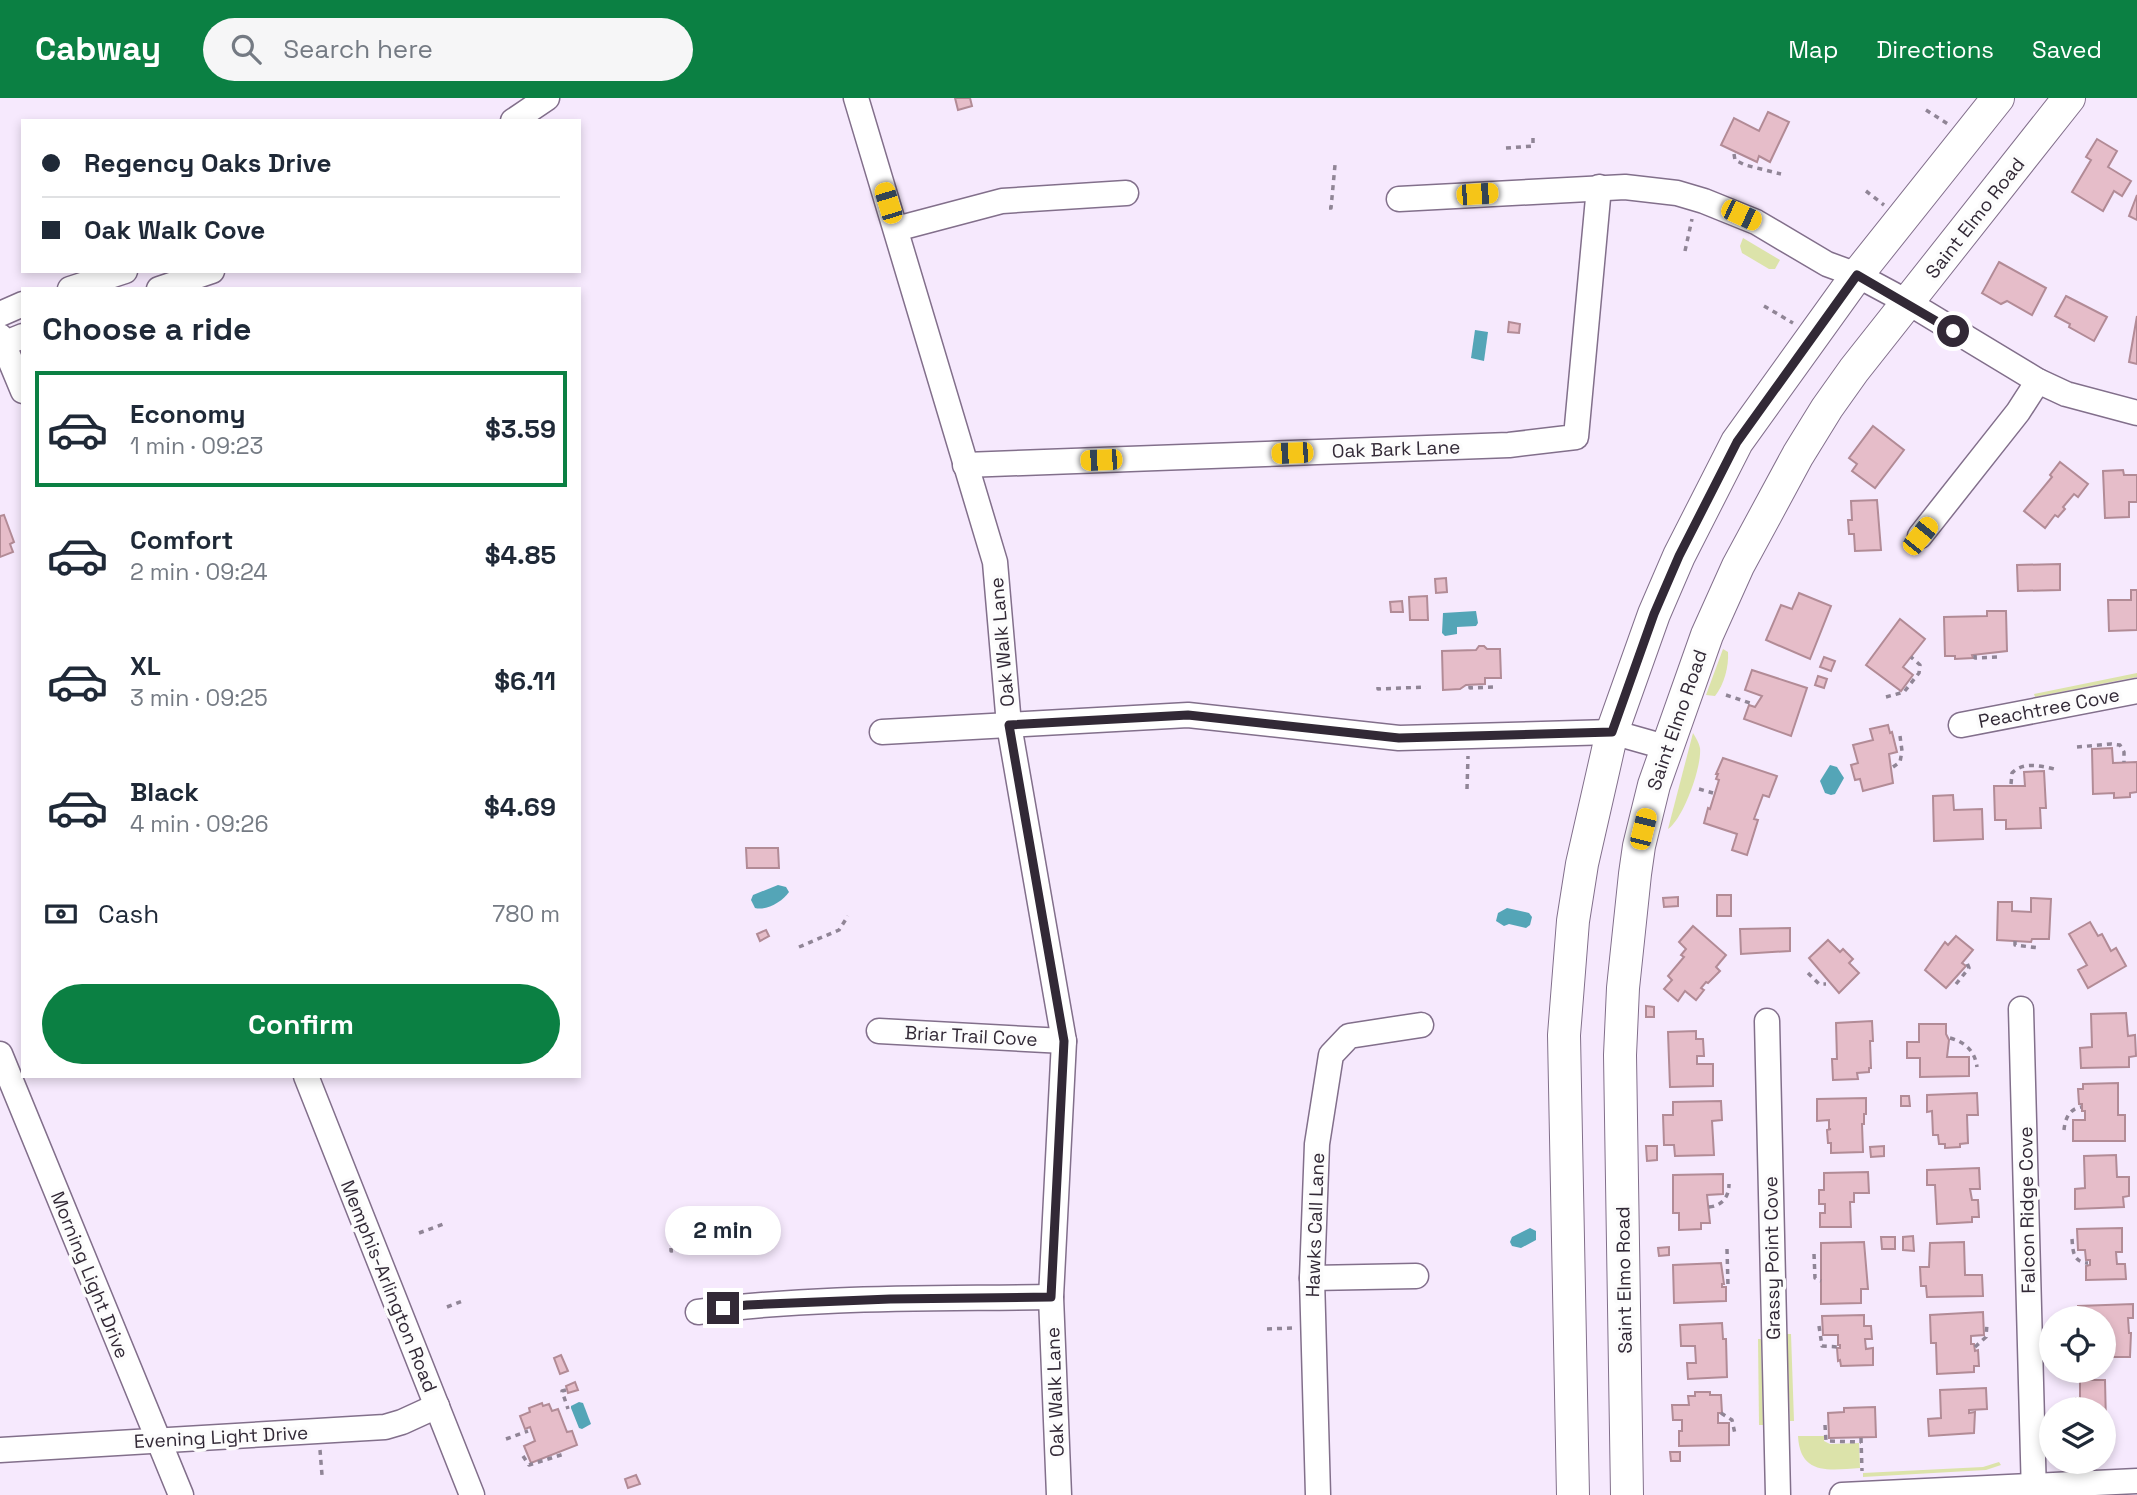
<!DOCTYPE html>
<html lang="en">
<head>
<meta charset="utf-8">
<style>
  :root { --surface:#fff; --page:#f6f6f7; --text:#1f2937; --muted:#747a83; --line:#e0e1e3; --accent:#0b8043 }
  body { margin:0; font-family:"Space Grotesk",sans-serif; background:var(--page); color:var(--text); height:100vh; display:flex; flex-direction:column; font-size:26px; white-space:nowrap }
  * { box-sizing:border-box; margin:0 }
  p { font-size:23px; color:var(--muted) }
  .icon { flex:none; width:38px; height:38px; fill:none; stroke:currentColor; stroke-width:2; stroke-linecap:round; stroke-linejoin:round }
  .map { position:relative; flex:1; overflow:hidden }
  .sheet { position:absolute; left:21px; top:189px; width:560px; height:791px; display:flex; flex-direction:column; background:var(--surface); border-radius:0px; box-shadow:0 4px 10px #0003 }
  .sheet>* { flex:none }
  .banner { position:absolute; left:21px; top:21px; width:560px; height:154px; border-radius:0px; box-shadow:0 4px 10px #0003; display:grid; align-content:center; height:154px; padding:0 21px; background:var(--surface) }
  .tools { position:absolute; left:2039px; top:1208px; display:grid; gap:14px }
  .tools a { display:grid; place-items:center; width:77px; height:77px; border-radius:50%; background:var(--surface); box-shadow:0 4px 10px #0003; font-size:35px }
  .end { position:absolute; width:32px; height:32px; margin:-16px; border:9px solid #322936; background:#fff; box-shadow:0 0 0 4px #fff }
  .from { border-radius:50% }
  .bubble { position:absolute; height:49px; border-radius:24px; background:var(--surface); box-shadow:0 4px 10px #0003; font-size:23px; font-weight:800; line-height:49px; text-align:center }
  .car { position:absolute; width:21px; height:42px; margin:-21px -10px; border-radius:9px; box-shadow:0 0 5px 2px #0007; background:linear-gradient(#f5c518 24%,#345 0 40%,#f5c518 0 76%,#345 0 86%,#f5c518 0) }
  .banner b { display:flex; align-items:center; gap:24px; height:66px; font-size:26px }
  .banner b+b { border-top:2px solid var(--line) }
  .banner i { width:18px; height:18px; background:var(--text) }
  ul { padding:0; list-style:none }
  li { display:flex; align-items:center; gap:21px; height:116px; margin:0 14px 10px; padding:0 7px; border:4px solid transparent; border-radius:0px }
  li div { flex:1 }
  li b { display:block; font-size:26px }
  li em { font-style:normal; font-weight:800 }
  li.selected { border-color:var(--accent) }
  li>.icon { width:63px; height:63px; stroke-width:1.5 }
  h2 { padding:0 21px; font-size:32px; line-height:84px }
  .pay { display:flex; align-items:center; gap:18px; height:77px; padding:0 21px; font-size:26px }
  .pay p { margin-inline-start:auto }
  .action { display:flex; gap:14px; margin-top:auto; padding:14px 21px }
  .action a { flex:1; height:80px; border-radius:42px; background:var(--accent); color:#fff; font-size:28px; font-weight:800; line-height:80px; text-align:center }
  header { display:flex; align-items:center; gap:42px; box-sizing:border-box; height:98px; padding:0 35px; background:var(--accent); color:#fff }
  header strong { font-size:33px }
  nav { display:flex; gap:38px; margin-inline-start:auto; font-size:24px }
  .search { width:490px; height:63px; background:var(--page); display:flex; align-items:center; gap:18px; box-sizing:border-box; padding:0 24px; border-radius:38px; color:var(--muted); font-size:26px }
  .map>svg:first-child { display:block }
  .green { fill:#dce3aa }
  .water { fill:#54a5b7 }
  .building { fill:#e6bdc9; stroke:#b28b96; stroke-width:2 }
  .lines { fill:none; stroke-linecap:round; stroke-linejoin:round }
  .minor-casing { stroke:#826f8b; stroke-width:27 }
  .major-casing { stroke:#826f8b; stroke-width:34 }
  .path { stroke:#908596; stroke-width:3.5; stroke-dasharray:5 5; stroke-linecap:butt }
  .minor { stroke:#fff; stroke-width:24 }
  .major { stroke:#fff; stroke-width:32 }
  .route { stroke:#322936; stroke-width:9 }
  .labels { text-anchor:middle; dominant-baseline:central; stroke-width:7; stroke-linejoin:round; paint-order:stroke }
  .street-label { font-size:19px; fill:#322936; stroke:#fcfcfc }
</style>
</head>
<body>
<header>
<strong>Cabway</strong>
<div class="search"><svg class="icon" aria-label="search" viewBox="0 0 24 24"><circle cx="10" cy="10" r="6"/><path d="M15 15l6 6"/></svg>Search here</div>
<nav><a>Map</a><a>Directions</a><a>Saved</a></nav>
</header>
<div class="map">
<svg width="2137" height="1397" viewBox="0 0 2137 1397">
  <rect width="100%" height="100%" fill="#f6e9fd"/>
  <g class="green">
    <path d="M1743,140L1780,162L1775,171H1769L1742,155L1740,148Z"/>
    <path d="M1723,551L1728,554C1729,568 1724,587 1715,598L1706,597Z"/>
    <path d="M2137,575V579L2035,599L2034,596Z"/>
    <path d="M1693,635C1696,640 1699,645 1700,650C1702,669 1683,721 1668,731Z"/>
    <path d="M1787,1236H1791L1794,1323H1790Z"/>
    <path d="M1758,1241H1761L1763,1327H1759Z"/>
    <path d="M1798,1338H1824V1343L1830,1346L1859,1345L1860,1370C1830,1372 1800,1378 1798,1338Z"/>
    <path d="M1999,1364L2001,1367L1986,1372L1863,1379V1375L1983,1369Z"/>
  </g>
  <g class="water">
    <path d="M1475,232L1488,234L1484,263L1471,260Z"/>
    <path d="M1476,513L1478,525L1476,528L1457,529V536L1445,538L1442,535L1443,515Z"/>
    <path d="M1830,667L1837,669L1844,680L1835,696L1831,697L1825,695L1820,683Z"/>
    <path d="M778,787L786,789L789,794C783,803 767,813 755,810L751,802L753,797Z"/>
    <path d="M1507,810L1529,815L1532,819L1530,827L1526,830L1509,826L1504,828L1496,823L1498,815Z"/>
    <path d="M1530,1130L1536,1133V1142L1521,1150L1512,1148L1510,1144L1512,1139Z"/>
    <path d="M579,1304L583,1305L591,1326L582,1331L579,1330L571,1310V1308Z"/>
  </g>
  <g class="building">
    <path d="M955,0H970L972,8L958,12Z"/>
    <path d="M1768,14L1789,24L1770,64L1759,58L1757,64L1721,47L1734,20L1759,33Z"/>
    <path d="M2097,41L2117,53L2108,69L2131,83L2122,98L2114,93L2103,113L2072,94L2091,62L2086,59Z"/>
    <path d="M2137,97V122L2129,118Z"/>
    <path d="M1999,164L2046,190L2032,217L2007,203L2001,206L1982,195Z"/>
    <path d="M2066,198L2107,219L2094,243L2069,229L2070,226L2055,218Z"/>
    <path d="M2137,218V266L2129,264Z"/>
    <path d="M1509,224L1520,226L1519,235L1508,234Z"/>
    <path d="M1873,328L1904,352L1875,390L1852,373L1857,366L1849,360Z"/>
    <path d="M2060,364L2088,386L2078,399L2074,396L2063,409L2065,411L2058,419L2055,417L2045,430L2024,413L2052,379L2050,377Z"/>
    <path d="M2123,372L2124,377H2137V404H2129V419L2105,420L2103,373Z"/>
    <path d="M1877,402L1881,452L1855,453L1854,436H1849L1848,422H1852L1851,403Z"/>
    <path d="M4,417L14,444L10,446L13,454L0,459V418Z"/>
    <path d="M2060,466V492L2018,493L2017,467Z"/>
    <path d="M1446,480L1447,494L1436,495L1435,481Z"/>
    <path d="M2131,492H2137V532L2109,533L2108,502H2131Z"/>
    <path d="M1799,495L1831,508L1810,561L1766,542L1781,507L1792,511Z"/>
    <path d="M1427,498L1428,522H1410L1409,499Z"/>
    <path d="M1402,503L1403,514H1391L1390,504Z"/>
    <path d="M1987,513H2006L2007,553L1972,557L1973,560L1955,561V558H1945L1944,519L1987,518Z"/>
    <path d="M1900,521L1925,541L1903,569L1913,577L1901,593L1866,567Z"/>
    <path d="M1479,548H1484L1487,551H1500L1501,580H1485V586L1466,587L1460,591L1443,592L1442,553L1476,552Z"/>
    <path d="M1824,559L1835,563L1831,573L1820,569Z"/>
    <path d="M1752,572L1807,590L1791,638L1744,621L1749,607L1755,609L1762,598L1745,592Z"/>
    <path d="M1818,578L1827,581L1824,590L1815,587Z"/>
    <path d="M1888,627L1890,635L1892,634L1897,654L1889,656L1893,685L1863,693L1860,681L1855,682L1851,667L1858,665L1853,647L1873,642L1870,631Z"/>
    <path d="M2112,650L2113,665L2137,664V694L2130,695V699L2114,700V695L2093,696L2092,651Z"/>
    <path d="M1723,660L1777,678L1769,699L1763,697L1754,721L1758,722L1747,757L1732,752L1737,736L1704,725L1708,710L1710,711L1719,682L1716,681L1718,676H1716Z"/>
    <path d="M2044,673L2046,710H2040L2041,730L2006,731V722H1995L1994,688H2025L2024,674Z"/>
    <path d="M1953,697L1954,712L1982,711L1983,741L1934,743L1933,698Z"/>
    <path d="M746,750H778L779,770H747Z"/>
    <rect x="1717" y="797" width="14" height="21"/>
    <path d="M1678,799V808L1664,809L1663,800Z"/>
    <path d="M2031,800L2051,801L2049,841H2032L2031,844L1997,842L1998,804H2012V813L2031,814Z"/>
    <path d="M2090,824L2098,838L2102,836L2111,853L2116,850L2126,868L2088,890L2078,872L2087,867L2069,836Z"/>
    <path d="M1693,828L1726,857L1716,869L1720,873L1708,885L1706,884L1701,890L1704,892L1696,902L1685,893L1678,903L1664,891L1672,882L1668,878L1684,859L1681,857L1686,851L1679,844Z"/>
    <path d="M1790,830V853L1741,856L1740,831Z"/>
    <path d="M766,832L769,838L760,843L757,836Z"/>
    <path d="M1956,838L1973,852L1962,865L1966,868L1946,890L1925,872L1945,844L1948,847Z"/>
    <path d="M1828,842L1840,854L1843,851L1853,861L1849,865L1859,875L1839,895L1809,860Z"/>
    <path d="M1646,908L1654,909V919H1646Z"/>
    <path d="M2126,915L2128,938L2135,937L2136,958L2129,959V969L2081,970L2080,950L2092,949L2091,916Z"/>
    <path d="M1872,923L1873,943H1870L1871,970H1869V974L1857,975L1858,981L1833,982L1832,961H1837L1836,925Z"/>
    <path d="M1919,926H1946V936L1949,942L1947,959H1969V978L1920,979V960H1907V944H1919Z"/>
    <path d="M1696,933V941H1703L1704,958H1697V966H1713V988L1670,989L1668,934Z"/>
    <path d="M2118,985V1017H2125V1043H2073V1022H2085V1013H2082V1006H2079L2078,991H2083V986Z"/>
    <path d="M1977,995L1978,1017H1967L1968,1045L1960,1046V1049L1945,1050V1046H1939L1938,1037H1933L1932,1013L1927,1014V997Z"/>
    <path d="M1901,998H1909L1910,1008H1901Z"/>
    <path d="M1866,1000V1016H1864V1026H1862L1863,1054L1831,1055V1045H1828L1827,1032L1831,1031H1829V1022L1817,1023V1001Z"/>
    <path d="M1721,1003L1722,1022L1712,1023L1714,1057L1675,1058L1674,1047H1664L1663,1017H1673V1004Z"/>
    <path d="M1646,1048H1657V1062L1647,1063Z"/>
    <path d="M1884,1048V1058L1871,1059L1870,1049Z"/>
    <path d="M2116,1057L2117,1079H2129V1098L2123,1099L2124,1109L2075,1111V1091L2085,1090L2084,1058Z"/>
    <path d="M1979,1070L1980,1091H1970L1972,1102H1978L1979,1119H1972V1124L1937,1126L1935,1087H1927V1072Z"/>
    <path d="M1868,1074L1869,1095H1854V1104H1850L1851,1129H1820V1115H1825V1106H1819V1092H1824V1075Z"/>
    <path d="M1723,1076V1096L1707,1097L1710,1125H1701V1131L1679,1132V1115H1673V1077Z"/>
    <rect x="723" y="1127" width="11" height="23"/>
    <path d="M2122,1130V1154H2116L2117,1166H2125L2126,1181L2086,1182V1168L2090,1167V1162H2086L2085,1152H2078L2077,1131Z"/>
    <path d="M1913,1138L1914,1153L1903,1152V1139Z"/>
    <path d="M1881,1139H1895V1151H1882Z"/>
    <path d="M1864,1144L1868,1191H1861V1205L1821,1206V1145Z"/>
    <path d="M1964,1144L1965,1177H1982L1983,1198L1927,1199L1926,1188H1921L1920,1169H1929L1930,1145Z"/>
    <path d="M1669,1149V1157L1659,1158L1658,1150Z"/>
    <path d="M1721,1165L1724,1186H1722V1189H1726V1203L1674,1205L1673,1167Z"/>
    <path d="M2133,1206V1220H2128L2129,1235H2131L2130,1259H2104V1220H2078V1208Z"/>
    <path d="M1983,1214L1984,1237L1971,1238V1246H1974L1975,1253L1978,1252L1979,1268H1974V1274L1937,1276L1936,1245H1931L1930,1217Z"/>
    <path d="M1864,1217V1228H1871L1872,1241H1865L1866,1251L1873,1250V1267L1841,1268L1840,1262L1838,1263L1837,1250H1840V1247H1838V1237H1823L1822,1218Z"/>
    <path d="M1722,1225L1723,1241H1726L1727,1279L1688,1281L1687,1265H1696L1695,1248H1681L1680,1227Z"/>
    <path d="M561,1257L568,1273L560,1276L554,1260Z"/>
    <path d="M2080,1282H2105L2106,1326H2104V1311H2076V1300H2080Z"/>
    <path d="M575,1284L578,1292L568,1295L566,1288Z"/>
    <path d="M1986,1290L1987,1311L1969,1312V1315L1975,1314L1974,1335L1929,1338L1928,1321L1941,1320L1940,1292Z"/>
    <path d="M1695,1294H1710V1297H1721L1722,1315H1718V1325H1729V1347L1679,1348V1333H1682V1322H1673L1672,1307H1689L1688,1298H1695Z"/>
    <path d="M542,1305L543,1308L549,1306L552,1313L558,1311L567,1334L572,1333L577,1347L531,1365L524,1348L535,1343L530,1329L525,1331L520,1318L530,1314L529,1310Z"/>
    <path d="M1875,1309L1876,1339L1829,1340L1828,1315L1844,1314V1310Z"/>
    <path d="M1670,1354H1680V1363H1671Z"/>
    <path d="M636,1377L640,1386L628,1390L625,1381Z"/>
  </g>
  <g class="lines">
    <defs>
      <g id="minor">
        <path d="M856,0L995,464L1009,627L1064,943L1051,1199L1059,1397"/>
        <path d="M513,23L547,0"/>
        <path d="M1399,101L1625,89L1677,95L1704,103L1756,124L1827,166L1857,177L1909,205L2038,283L2066,296L2137,315"/>
        <path d="M896,131L1002,103L1126,95"/>
        <path d="M70,191L125,173"/>
        <path d="M159,191L212,173"/>
        <path d="M0,216L23,206"/>
        <path d="M0,238L23,293"/>
        <path d="M3,246L23,238"/>
        <path d="M965,367L1509,347L1576,339L1599,89"/>
        <path d="M1920,438L2018,314L2038,283"/>
        <path d="M1961,627L2137,593"/>
        <path d="M882,634L1188,617L1399,640L1612,634L1665,649"/>
        <path d="M2021,911L2034,1397"/>
        <path d="M1767,923L1778,1397"/>
        <path d="M879,933L1064,943"/>
        <path d="M0,956L181,1397"/>
        <path d="M306,978L472,1397"/>
        <path d="M1312,1180L1416,1178"/>
        <path d="M698,1214C815,1198 934,1201 1051,1199"/>
        <path d="M0,1352L385,1329L402,1324L437,1308"/>
        <path d="M1318,1397L1312,1180L1317,1046L1331,957L1349,938L1421,927"/>
        <path d="M1842,1397L2137,1383"/>
      </g>
      <g id="major">
        <path d="M1573,1397L1564,937L1573,823L1582,766L1612,634L1654,516L1679,458L1737,344L1857,177L1998,0"/>
        <path d="M1627,1397L1620,957L1623,890L1635,776L1639,748L1654,687L1707,537L1738,468L1798,357L1827,310L1854,272L2069,0"/>
      </g>
    </defs>
    <use href="#minor" class="minor-casing"/>
    <use href="#major" class="major-casing"/>
    <g class="path">
      <path d="M1926,12L1948,26"/>
      <path d="M1506,50L1533,48V39"/>
      <path d="M1734,56L1735,62L1745,67L1781,76"/>
      <path d="M1866,93L1884,107"/>
      <path d="M1329,110H1331L1335,67"/>
      <path d="M1685,153L1692,121"/>
      <path d="M1764,208L1793,225"/>
      <path d="M1975,557V560L1998,559"/>
      <path d="M1470,588V590L1493,589"/>
      <path d="M1378,589V591L1426,589"/>
      <path d="M1726,597L1753,606"/>
      <path d="M1886,599L1904,594L1919,575L1920,567L1911,559"/>
      <path d="M2077,649L2111,646L2120,647L2124,654V664"/>
      <path d="M1893,669L1900,664L1902,653L1900,638"/>
      <path d="M2011,686L2012,675C2023,663 2043,668 2058,672"/>
      <path d="M1467,691L1468,658"/>
      <path d="M1699,691L1713,695"/>
      <path d="M2015,843V847L2039,850"/>
      <path d="M799,849L839,832L848,818"/>
      <path d="M1808,875L1819,886H1826"/>
      <path d="M1956,886L1969,870L1967,865"/>
      <path d="M1950,940C1965,944 1975,953 1977,969"/>
      <path d="M2064,1032C2065,1021 2069,1011 2081,1009"/>
      <path d="M1709,1109C1722,1108 1729,1099 1729,1086"/>
      <path d="M419,1135L446,1125"/>
      <path d="M2072,1141C2073,1154 2073,1164 2088,1165"/>
      <path d="M671,1150V1153L699,1151"/>
      <path d="M1727,1151L1728,1188"/>
      <path d="M1814,1156L1815,1180L1821,1183"/>
      <path d="M447,1209L465,1202"/>
      <path d="M1819,1228L1822,1248L1838,1249"/>
      <path d="M1267,1231L1293,1230"/>
      <path d="M1975,1249L1986,1239L1987,1226"/>
      <path d="M566,1292L562,1293L568,1311"/>
      <path d="M1721,1315L1732,1322L1735,1336"/>
      <path d="M1825,1327L1826,1343L1861,1344"/>
      <path d="M1861,1340L1862,1373"/>
      <path d="M506,1341L528,1333"/>
      <path d="M320,1352L322,1377"/>
      <path d="M523,1358L529,1367L564,1356"/>
    </g>
    <use href="#minor" class="minor"/>
    <use href="#major" class="major"/>
  </g>
  <g class="lines">
    <path class="route" d="M723,1210L747,1207L890,1201L1051,1199L1064,943L1009,627L1188,617L1399,640L1612,634L1654,516L1679,458L1737,344L1857,177L1953,233"/>
  </g>
  <g class="labels">
    <g class="street-label">
      <text transform="translate(1975 120) rotate(-52)">Saint Elmo Road</text>
      <text transform="translate(1396 351) rotate(-2)">Oak Bark Lane</text>
      <text transform="translate(1002 544) rotate(-95)">Oak Walk Lane</text>
      <text transform="translate(2049 610) rotate(-11)">Peachtree Cove</text>
      <text transform="translate(1677 622) rotate(-71)">Saint Elmo Road</text>
      <text transform="translate(971 938) rotate(3)">Briar Trail Cove</text>
      <text transform="translate(2027 1112) rotate(-91)">Falcon Ridge Cove</text>
      <text transform="translate(1315 1127) rotate(-88)">Hawks Call Lane</text>
      <text transform="translate(1772 1160) rotate(-91)">Grassy Point Cove</text>
      <text transform="translate(90 1177) rotate(68)">Morning Light Drive</text>
      <text transform="translate(1624 1182) rotate(-91)">Saint Elmo Road</text>
      <text transform="translate(389 1188) rotate(68)">Memphis-Arlington Road</text>
      <text transform="translate(1055 1294) rotate(-92)">Oak Walk Lane</text>
      <text transform="translate(221 1339) rotate(-3)">Evening Light Drive</text>
    </g>
  </g>
</svg>
<div class="tools">
<a><svg class="icon" aria-label="locate" viewBox="0 0 24 24"><circle cx="12" cy="12" r="6"/><path d="M12 2v4M12 18v4M2 12h4M18 12h4"/></svg></a>
<a><svg class="icon" aria-label="layers" viewBox="0 0 24 24"><path d="M12 4l9 5-9 5-9-5zM3 14l9 5 9-5"/></svg></a>
</div>
<i class="end from" style="left:1953px;top:233px"></i>
<i class="end" style="left:723px;top:1210px"></i>
<div class="bubble" style="left:665px;top:1108px;width:116px">2 min</div>
<i class="car" style="left:1477px;top:96px;rotate:86deg"></i>
<i class="car" style="left:888px;top:105px;rotate:343deg"></i>
<i class="car" style="left:1741px;top:117px;rotate:115deg"></i>
<i class="car" style="left:1292px;top:355px;rotate:268deg"></i>
<i class="car" style="left:1101px;top:362px;rotate:268deg"></i>
<i class="car" style="left:1920px;top:438px;rotate:39deg"></i>
<i class="car" style="left:1643px;top:731px;rotate:14deg"></i>
<div class="banner">
<b><i class="from"></i>Regency Oaks Drive</b>
<b><i></i>Oak Walk Cove</b>
</div>
<section class="sheet">
<h2>Choose a ride</h2>
<ul>
<li class="selected"><svg class="icon" aria-label="car" viewBox="0 0 24 24"><path d="M5 17H2v-5l4-1 3-4h7l3 4 3 1v5h-3M9 17h6M6 11h13"/><circle cx="7" cy="17" r="2"/><circle cx="17" cy="17" r="2"/></svg><div><b>Economy</b><p>1 min · 09:23</p></div><em>$3.59</em></li>
<li><svg class="icon" aria-label="car" viewBox="0 0 24 24"><path d="M5 17H2v-5l4-1 3-4h7l3 4 3 1v5h-3M9 17h6M6 11h13"/><circle cx="7" cy="17" r="2"/><circle cx="17" cy="17" r="2"/></svg><div><b>Comfort</b><p>2 min · 09:24</p></div><em>$4.85</em></li>
<li><svg class="icon" aria-label="car" viewBox="0 0 24 24"><path d="M5 17H2v-5l4-1 3-4h7l3 4 3 1v5h-3M9 17h6M6 11h13"/><circle cx="7" cy="17" r="2"/><circle cx="17" cy="17" r="2"/></svg><div><b>XL</b><p>3 min · 09:25</p></div><em>$6.11</em></li>
<li><svg class="icon" aria-label="car" viewBox="0 0 24 24"><path d="M5 17H2v-5l4-1 3-4h7l3 4 3 1v5h-3M9 17h6M6 11h13"/><circle cx="7" cy="17" r="2"/><circle cx="17" cy="17" r="2"/></svg><div><b>Black</b><p>4 min · 09:26</p></div><em>$4.69</em></li>
</ul>
<div class="pay"><svg class="icon" aria-label="cash" viewBox="0 0 24 24"><path d="M3 7h18v10H3z"/><circle cx="12" cy="12" r="2"/></svg>Cash<p>780 m</p></div>
<div class="action"><a>Confirm</a></div>
</section>
</div>
</body>
</html>
